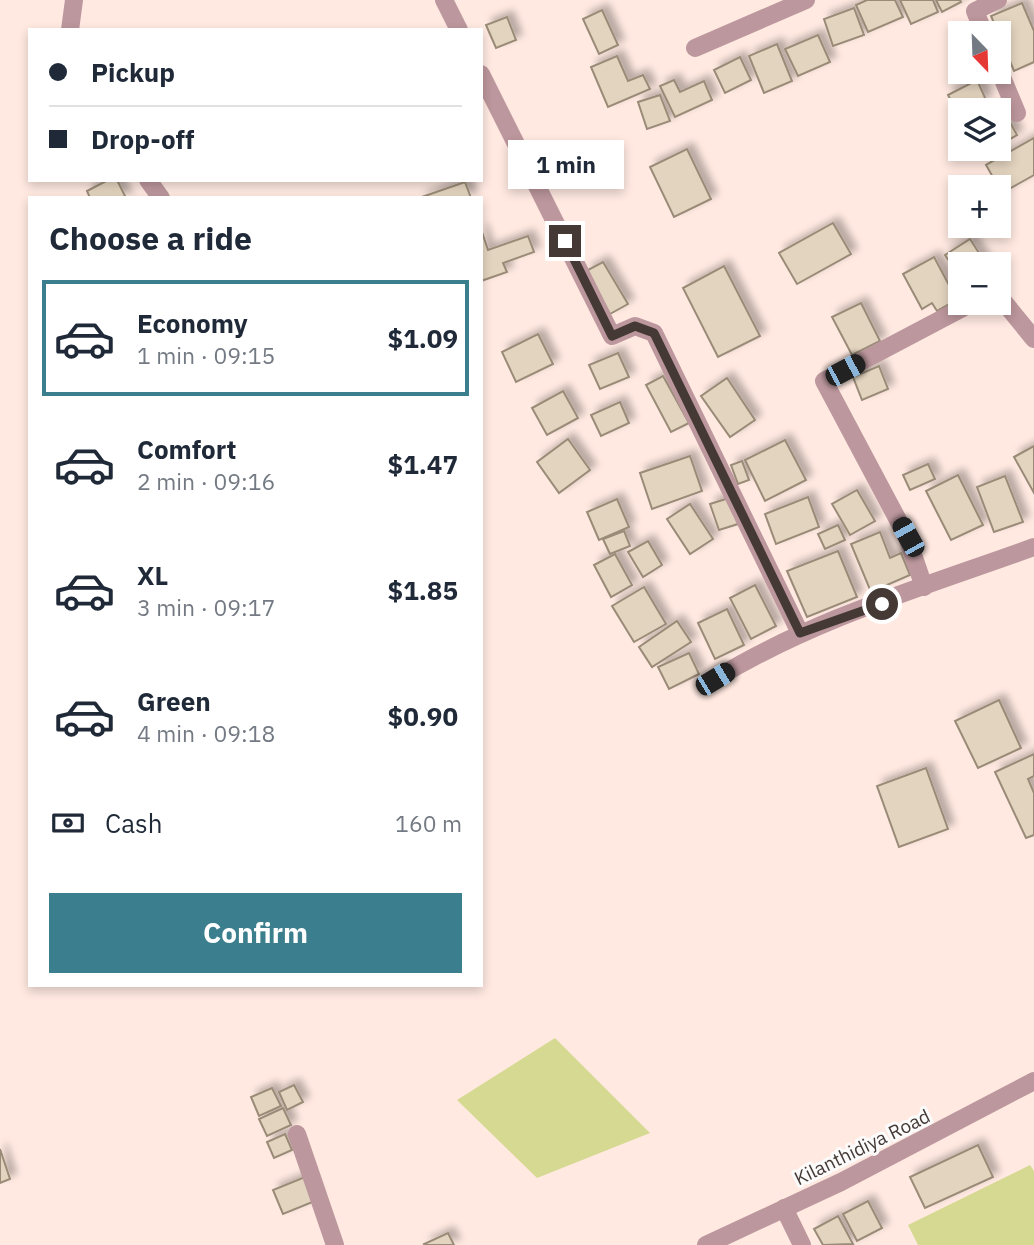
<!DOCTYPE html>
<html lang="en">
<head>
<meta charset="utf-8">
<style>
  :root { --surface:#fff; --page:#f2f2f3; --text:#1f2937; --muted:#747a83; --line:#e0e1e3; --accent:#3b7f8e }
  body { margin:0; font-family:"IBM Plex Sans",sans-serif; background:var(--page); color:var(--text); height:100vh; display:flex; flex-direction:column; font-size:26px; white-space:nowrap }
  * { box-sizing:border-box; margin:0 }
  p { font-size:23px; color:var(--muted) }
  .icon { flex:none; width:38px; height:38px; fill:none; stroke:currentColor; stroke-width:2; stroke-linecap:round; stroke-linejoin:round }
  .map { position:relative; flex:1; overflow:hidden }
  .panel { position:absolute; left:28px; top:196px; width:455px; height:791px; display:flex; flex-direction:column; background:var(--surface); border-radius:0px; box-shadow:0 4px 10px #0003 }
  .panel>* { flex:none }
  .hud { position:absolute; left:28px; top:28px; width:455px; height:154px; border-radius:0px; box-shadow:0 4px 10px #0003; display:grid; align-content:center; height:154px; padding:0 21px; background:var(--surface) }
  .needle { width:46px; rotate:157deg }
  .fabs { position:absolute; left:948px; top:21px; display:grid; gap:14px }
  .fabs a { display:grid; place-items:center; width:63px; height:63px; border-radius:0px; background:var(--surface); box-shadow:0 4px 10px #0003; font-size:35px }
  .end { position:absolute; width:32px; height:32px; margin:-16px; border:9px solid #443935; background:#fff; box-shadow:0 0 0 4px #fff }
  .from { border-radius:50% }
  .bubble { position:absolute; height:49px; border-radius:0px; background:var(--surface); box-shadow:0 4px 10px #0003; font-size:23px; font-weight:700; line-height:49px; text-align:center }
  .car { position:absolute; width:21px; height:42px; margin:-21px -10px; border-radius:9px; box-shadow:0 0 5px 2px #0007; background:linear-gradient(#222 24%,#8ab4d8 0 40%,#222 0 76%,#8ab4d8 0 86%,#222 0) }
  .hud b { display:flex; align-items:center; gap:24px; height:66px; font-size:26px }
  .hud b+b { border-top:2px solid var(--line) }
  .hud i { width:18px; height:18px; background:var(--text) }
  ul { padding:0; list-style:none }
  li { display:flex; align-items:center; gap:21px; height:116px; margin:0 14px 10px; padding:0 7px; border:4px solid transparent; border-radius:0px }
  li div { flex:1 }
  li b { display:block; font-size:26px }
  li em { font-style:normal; font-weight:700 }
  li.selected { border-color:var(--accent) }
  li>.icon { width:63px; height:63px; stroke-width:1.5 }
  h2 { padding:0 21px; font-size:32px; line-height:84px }
  .pay { display:flex; align-items:center; gap:18px; height:77px; padding:0 21px; font-size:26px }
  .pay p { margin-inline-start:auto }
  .primary-button { display:flex; gap:14px; margin-top:auto; padding:14px 21px }
  .primary-button a { flex:1; height:80px; border-radius:0px; background:var(--accent); color:#fff; font-size:28px; font-weight:700; line-height:80px; text-align:center }
  .map>svg:first-child { display:block }
  .green { fill:#d6d992 }
  .building { fill:#e3d4bf; stroke:#998b77; stroke-width:2; filter:url(#shadow) }
  .lines { fill:none; stroke-linecap:round; stroke-linejoin:round }
  .minor { stroke:#bc979d; stroke-width:18 }
  .route { stroke:#443935; stroke-width:9 }
  .labels { text-anchor:middle; dominant-baseline:central; stroke-width:6; stroke-linejoin:round; paint-order:stroke }
  .street-label { font-size:19px; fill:#443935; stroke:#fbfbfb }
</style>
</head>
<body>
<div class="map">
<svg width="1034" height="1245" viewBox="0 0 1034 1245">
  <defs>
    <filter id="shadow"><feDropShadow dx="6" dy="-6" stdDeviation="3.5" flood-color="#0004"/></filter>
  </defs>
  <rect width="100%" height="100%" fill="#ffe9e1"/>
  <g class="green">
    <path d="M555,1038L650,1133L537,1178L457,1100Z"/>
    <path d="M1030,1165L1034,1171V1245H918L908,1225Z"/>
  </g>
  <g class="building">
    <path d="M867,0H895L903,17L868,32L856,5Z"/>
    <path d="M900,0H933L938,12L911,24Z"/>
    <path d="M936,0H960L961,2L942,12Z"/>
    <path d="M1022,3L1034,31V62L1014,71L991,16Z"/>
    <path d="M854,8L864,35L833,46L824,19Z"/>
    <path d="M602,10L618,45L599,54L583,19Z"/>
    <path d="M507,17L516,40L496,48L486,25Z"/>
    <path d="M818,35L830,62L798,76L785,49Z"/>
    <path d="M777,44L792,81L764,93L749,56Z"/>
    <path d="M617,56L628,81L643,75L650,89L608,107L591,67Z"/>
    <path d="M740,57L751,80L725,93L714,70Z"/>
    <path d="M674,80L680,92L704,81L712,100L675,117L660,86Z"/>
    <path d="M977,80L986,100L958,114L948,95Z"/>
    <path d="M660,95L670,121L647,129L638,102Z"/>
    <path d="M1002,108L1017,135L999,145L998,110Z"/>
    <path d="M1034,138V175L1002,193L986,165Z"/>
    <path d="M687,149L711,199L674,217L650,167Z"/>
    <path d="M108,180H117L126,198H90L87,191Z"/>
    <path d="M465,182L471,198H419Z"/>
    <path d="M833,223L851,254L797,284L779,253Z"/>
    <path d="M481,229L488,250L528,236L534,252L503,263L507,272L481,281Z"/>
    <path d="M970,239L986,264H961V279L945,255Z"/>
    <path d="M934,257L957,300L937,311L932,303L922,309L903,274Z"/>
    <path d="M603,262L628,304L610,314L586,271Z"/>
    <path d="M724,266L760,336L718,357L683,288Z"/>
    <path d="M861,303L880,341L852,355L832,317Z"/>
    <path d="M538,334L553,364L516,382L502,352Z"/>
    <path d="M618,353L629,377L600,389L589,365Z"/>
    <path d="M879,366L888,389L862,400L853,377Z"/>
    <path d="M663,376L689,423L671,432L646,385Z"/>
    <path d="M727,378L755,420L730,437L701,396Z"/>
    <path d="M563,391L578,418L547,435L532,408Z"/>
    <path d="M620,402L629,423L601,436L591,415Z"/>
    <path d="M568,439L590,470L559,493L537,462Z"/>
    <path d="M785,440L806,480L765,501L745,460Z"/>
    <path d="M1034,446V493L1014,457Z"/>
    <path d="M690,456L702,491L652,509L640,473Z"/>
    <path d="M742,461L749,480L738,484L731,465Z"/>
    <path d="M928,464L935,479L910,490L903,475Z"/>
    <path d="M958,475L983,525L951,540L926,491Z"/>
    <path d="M1005,476L1023,522L994,532L977,487Z"/>
    <path d="M857,490L875,521L850,535L832,504Z"/>
    <path d="M808,497L819,527L776,544L765,514Z"/>
    <path d="M729,498L738,524L719,530L710,504Z"/>
    <path d="M617,499L629,527L599,540L587,512Z"/>
    <path d="M690,504L713,539L690,554L667,519Z"/>
    <path d="M838,525L845,540L825,549L818,534Z"/>
    <path d="M624,531L630,546L610,554L603,539Z"/>
    <path d="M880,532L890,558L901,553L910,575L871,592L851,544Z"/>
    <path d="M648,541L662,565L643,577L628,552Z"/>
    <path d="M838,551L857,597L807,617L787,571Z"/>
    <path d="M615,554L632,585L611,597L594,565Z"/>
    <path d="M755,585L776,626L751,639L730,598Z"/>
    <path d="M644,587L666,624L634,642L612,606Z"/>
    <path d="M727,609L744,645L715,659L698,623Z"/>
    <path d="M677,621L691,642L652,667L639,647Z"/>
    <path d="M689,653L699,674L669,689L658,667Z"/>
    <path d="M999,700L1021,748L978,768L955,721Z"/>
    <path d="M1034,754V776L1028,779L1034,793V835L1026,838L995,772Z"/>
    <path d="M926,768L948,829L899,847L877,786Z"/>
    <path d="M294,1085L303,1102L287,1110L279,1092Z"/>
    <path d="M272,1088L281,1106L259,1116L251,1097Z"/>
    <path d="M283,1108L291,1125L267,1136L259,1119Z"/>
    <path d="M285,1134L292,1150L274,1158L267,1142Z"/>
    <path d="M978,1145L993,1177L925,1208L910,1177Z"/>
    <path d="M0,1149L10,1179L0,1183Z"/>
    <path d="M305,1177L315,1201L283,1214L273,1190Z"/>
    <path d="M868,1201L882,1228L857,1241L843,1214Z"/>
    <path d="M838,1216L853,1244L823,1245L814,1229Z"/>
    <path d="M448,1233L454,1245H425L424,1244Z"/>
  </g>
  <g class="lines">
    <g class="minor">
      <path d="M444,0L459,30"/>
      <path d="M70,30L74,0"/>
      <path d="M984,33L975,11L998,0"/>
      <path d="M695,48L806,0"/>
      <path d="M999,70L1017,113"/>
      <path d="M481,74L612,336L635,326L654,333L800,633"/>
      <path d="M148,180L161,198"/>
      <path d="M999,296L1034,339"/>
      <path d="M924,587L907,537L824,381L972,303"/>
      <path d="M715,679C813,619 926,586 1034,547"/>
      <path d="M297,1134L335,1245"/>
      <path d="M784,1208L802,1245"/>
      <path d="M706,1245L841,1182L1034,1081"/>
    </g>
  </g>
  <g class="lines">
    <path class="route" d="M565,241L612,336L635,326L654,333L800,633L882,604"/>
  </g>
  <g class="labels">
    <g class="street-label">
      <text transform="translate(862 1147) rotate(-26)">Kilanthidiya Road</text>
    </g>
  </g>
</svg>
<div class="fabs">
<a><svg class="needle" viewBox="-14 -14 28 28"><path d="M0-13l5 13h-10z" fill="#e53935"/><path d="M0 13l5-13h-10z" fill="#747a83"/></svg></a>
<a><svg class="icon" aria-label="layers" viewBox="0 0 24 24"><path d="M12 4l9 5-9 5-9-5zM3 14l9 5 9-5"/></svg></a>
<a>+</a>
<a>−</a>
</div>
<i class="end from" style="left:882px;top:604px"></i>
<i class="end" style="left:565px;top:241px"></i>
<div class="bubble" style="left:508px;top:140px;width:116px">1 min</div>
<i class="car" style="left:845px;top:370px;rotate:62deg"></i>
<i class="car" style="left:908px;top:537px;rotate:331deg"></i>
<i class="car" style="left:715px;top:679px;rotate:59deg"></i>
<div class="hud">
<b><i class="from"></i>Pickup</b>
<b><i></i>Drop-off</b>
</div>
<section class="panel">
<h2>Choose a ride</h2>
<ul>
<li class="selected"><svg class="icon" aria-label="car" viewBox="0 0 24 24"><path d="M5 17H2v-5l4-1 3-4h7l3 4 3 1v5h-3M9 17h6M6 11h13"/><circle cx="7" cy="17" r="2"/><circle cx="17" cy="17" r="2"/></svg><div><b>Economy</b><p>1 min · 09:15</p></div><em>$1.09</em></li>
<li><svg class="icon" aria-label="car" viewBox="0 0 24 24"><path d="M5 17H2v-5l4-1 3-4h7l3 4 3 1v5h-3M9 17h6M6 11h13"/><circle cx="7" cy="17" r="2"/><circle cx="17" cy="17" r="2"/></svg><div><b>Comfort</b><p>2 min · 09:16</p></div><em>$1.47</em></li>
<li><svg class="icon" aria-label="car" viewBox="0 0 24 24"><path d="M5 17H2v-5l4-1 3-4h7l3 4 3 1v5h-3M9 17h6M6 11h13"/><circle cx="7" cy="17" r="2"/><circle cx="17" cy="17" r="2"/></svg><div><b>XL</b><p>3 min · 09:17</p></div><em>$1.85</em></li>
<li><svg class="icon" aria-label="car" viewBox="0 0 24 24"><path d="M5 17H2v-5l4-1 3-4h7l3 4 3 1v5h-3M9 17h6M6 11h13"/><circle cx="7" cy="17" r="2"/><circle cx="17" cy="17" r="2"/></svg><div><b>Green</b><p>4 min · 09:18</p></div><em>$0.90</em></li>
</ul>
<div class="pay"><svg class="icon" aria-label="cash" viewBox="0 0 24 24"><path d="M3 7h18v10H3z"/><circle cx="12" cy="12" r="2"/></svg>Cash<p>160 m</p></div>
<div class="primary-button"><a>Confirm</a></div>
</section>
</div>
</body>
</html>
